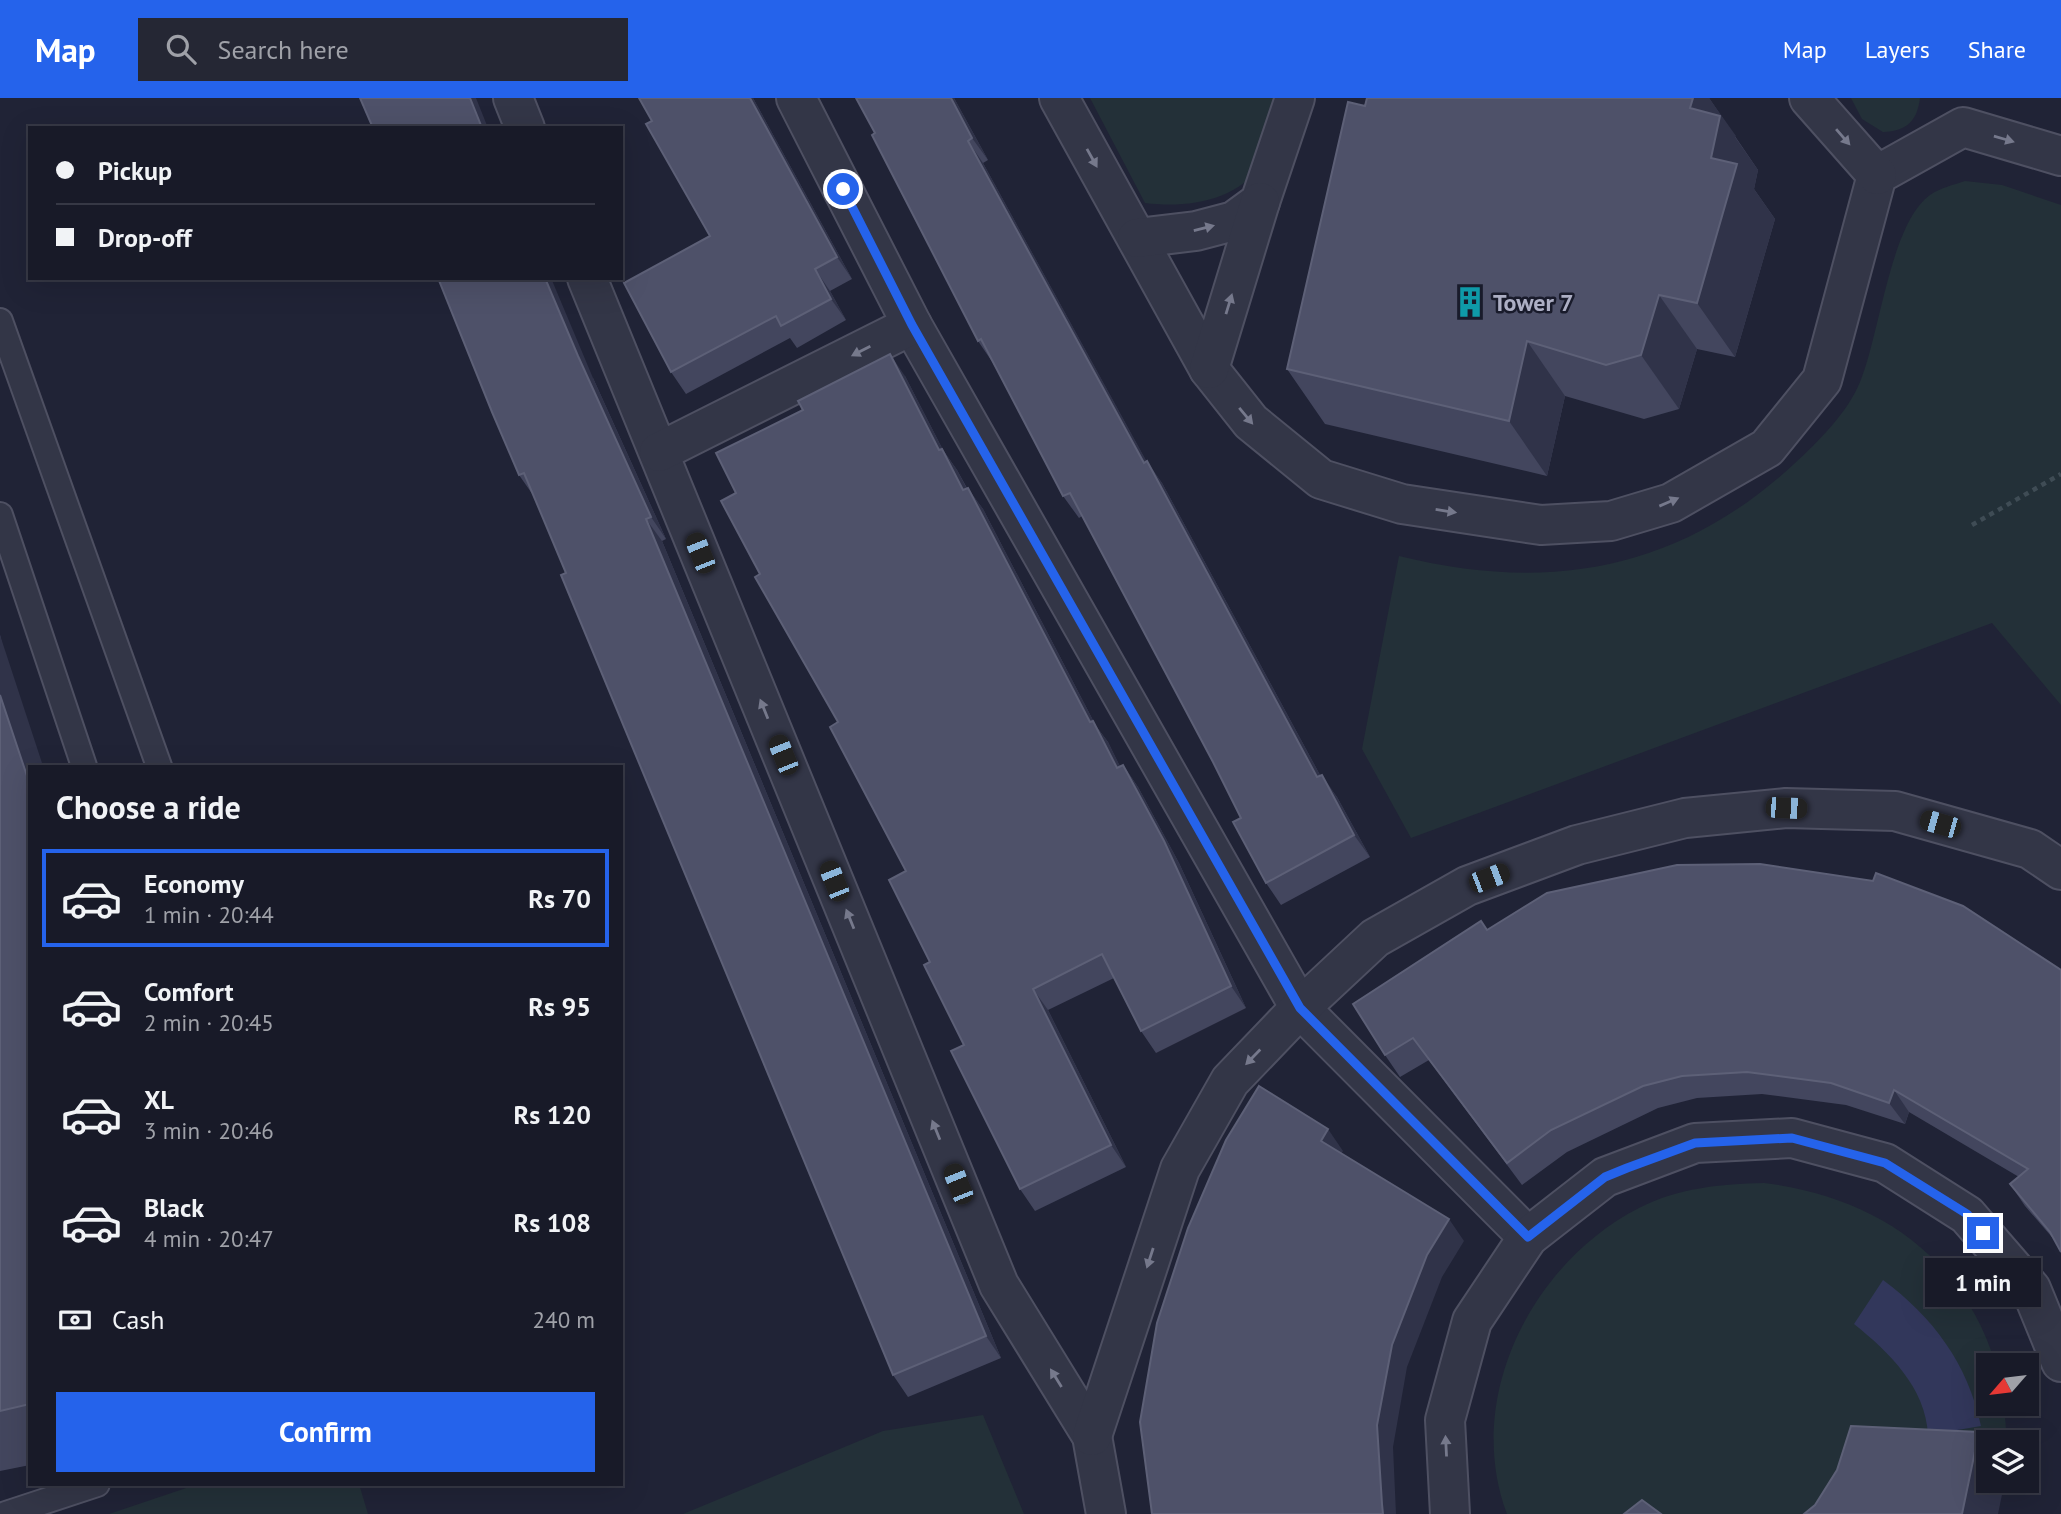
<!DOCTYPE html>
<html lang="en">
<head>
<meta charset="utf-8">
<style>
  :root { --surface:#181a28; --page:#252734; --text:#f1f3f6; --muted:#9fa1a8; --line:#363845; --accent:#2563eb }
  body { margin:0; font-family:"PT Sans",sans-serif; background:var(--page); color:var(--text); height:100vh; display:flex; flex-direction:column; font-size:26px; white-space:nowrap }
  * { box-sizing:border-box; margin:0 }
  p { font-size:23px; color:var(--muted) }
  .icon { flex:none; width:38px; height:38px; fill:none; stroke:currentColor; stroke-width:2; stroke-linecap:round; stroke-linejoin:round }
  .map { position:relative; flex:1; overflow:hidden }
  .sheet { position:absolute; left:28px; top:667px; width:595px; height:721px; display:flex; flex-direction:column; background:var(--surface); border-radius:0px; box-shadow:0 7px 28px #0002,0 0 0 2px var(--line) }
  .sheet>* { flex:none }
  .guide { position:absolute; left:28px; top:28px; width:595px; height:154px; border-radius:0px; box-shadow:0 7px 28px #0002,0 0 0 2px var(--line); display:grid; align-content:center; height:154px; padding:0 28px; background:var(--surface) }
  .needle { width:46px; rotate:242deg }
  .fabs { position:absolute; left:1976px; top:1255px; display:grid; gap:14px }
  .fabs a { display:grid; place-items:center; width:63px; height:63px; border-radius:0px; background:var(--surface); box-shadow:0 7px 28px #0002,0 0 0 2px var(--line); font-size:35px }
  .end { position:absolute; width:32px; height:32px; margin:-16px; border:9px solid #2563eb; background:#fff; box-shadow:0 0 0 4px #fff }
  .from { border-radius:50% }
  .bubble { position:absolute; height:49px; border-radius:0px; background:var(--surface); box-shadow:0 7px 28px #0002,0 0 0 2px var(--line); font-size:23px; font-weight:800; line-height:49px; text-align:center }
  .car { position:absolute; width:21px; height:42px; margin:-21px -10px; border-radius:9px; box-shadow:0 0 5px 2px #0007; background:linear-gradient(#222 24%,#8ab4d8 0 40%,#222 0 76%,#8ab4d8 0 86%,#222 0) }
  .guide b { display:flex; align-items:center; gap:24px; height:66px; font-size:26px }
  .guide b+b { border-top:2px solid var(--line) }
  .guide i { width:18px; height:18px; background:var(--text) }
  ul { padding:0; list-style:none }
  li { display:flex; align-items:center; gap:21px; height:98px; margin:0 14px 10px; padding:0 14px; border:4px solid transparent; border-radius:0px }
  li div { flex:1 }
  li b { display:block; font-size:26px }
  li em { font-style:normal; font-weight:800 }
  li.on { border-color:var(--accent) }
  li>.icon { width:63px; height:63px; stroke-width:1.5 }
  h2 { padding:0 28px; font-size:32px; line-height:84px }
  .pay { display:flex; align-items:center; gap:18px; height:77px; padding:0 28px; font-size:26px }
  .pay p { margin-inline-start:auto }
  .action { display:flex; gap:14px; margin-top:auto; padding:14px 28px }
  .action a { flex:1; height:80px; border-radius:0px; background:var(--accent); color:#fff; font-size:28px; font-weight:800; line-height:80px; text-align:center }
  header { display:flex; align-items:center; gap:42px; box-sizing:border-box; height:98px; padding:0 35px; background:var(--accent); color:#fff }
  header strong { font-size:33px }
  nav { display:flex; gap:38px; margin-inline-start:auto; font-size:24px }
  .search { width:490px; height:63px; background:var(--page); display:flex; align-items:center; gap:18px; box-sizing:border-box; padding:0 24px; border-radius:0px; color:var(--muted); font-size:26px }
  .map>svg:first-child { display:block }
  .green { fill:#233038 }
  .water { fill:#32375b }
  .lines { fill:none; stroke-linecap:round; stroke-linejoin:round }
  .lane-casing { stroke:#4e5062; stroke-width:28 }
  .street-casing { stroke:#4e5062; stroke-width:42 }
  .path { stroke:#3f4c55; stroke-width:4.5; stroke-dasharray:5 5; stroke-linecap:butt }
  .lane { stroke:#333647; stroke-width:24 }
  .street { stroke:#333647; stroke-width:38 }
  .wall { fill:#43465e }
  .shaded-wall { fill:#303349 }
  .building { fill:#4e5169; stroke:#5d6077; stroke-width:2 }
  .oneway { fill:#76798c }
  .route { stroke:#2563eb; stroke-width:9 }
  .labels { text-anchor:middle; dominant-baseline:central; stroke-width:5; stroke-linejoin:round; paint-order:stroke }
  .poi-label { font-size:24px; font-weight:bold; fill:#adafc4; stroke:#191b2b; text-anchor:start }
</style>
</head>
<body>
<header>
<strong>Map</strong>
<div class="search"><svg class="icon" aria-label="search" viewBox="0 0 24 24"><circle cx="10" cy="10" r="6"/><path d="M15 15l6 6"/></svg>Search here</div>
<nav><a>Map</a><a>Layers</a><a>Share</a></nav>
</header>
<div class="map">
<svg width="2061" height="1416" viewBox="0 0 2061 1416">
  <rect width="100%" height="100%" fill="#202336"/>
  <g class="green">
    <path d="M1090,0H1287C1279,20 1274,48 1262,66C1236,104 1186,110 1145,105Z"/>
    <path d="M1851,0H1920C1917,23 1907,33 1883,34L1862,21Z"/>
    <path d="M1965,83L2002,87L2061,107V607L1992,525L1411,740L1362,651L1399,458C1549,495 1678,473 1794,366C1818,344 1848,314 1860,284C1880,236 1890,126 1930,97C1940,90 1953,87 1965,83Z"/>
    <path d="M1764,1085C1874,1099 1962,1156 1996,1267H1988V1306H2004L2007,1344H1988V1373L1862,1416H1507C1463,1299 1533,1164 1639,1110C1678,1090 1721,1086 1764,1085Z"/>
    <path d="M983,1317L1024,1416H683L883,1333Z"/>
    <path d="M198,1386H359L368,1416H109Z"/>
  </g>
  <path class="water" d="M1883,1182C1933,1219 1968,1266 1981,1328L1928,1337C1926,1290 1889,1254 1854,1226Z"/>
  <g class="lines">
    <defs>
      <g id="lane">
        <path d="M0,223L159,668"/>
        <path d="M0,417L84,668"/>
        <path d="M6,1416L97,1386"/>
      </g>
      <g id="street">
        <path d="M513,0L525,30"/>
        <path d="M1059,0L1209,271L1251,324L1321,381L1402,406L1541,427L1611,423L1671,405L1767,350L1822,282L1877,77L1963,29L2061,58"/>
        <path d="M1809,0L1877,77"/>
        <path d="M1137,140L1196,133L1234,123L1260,104L1295,0"/>
        <path d="M587,180L999,1187L1092,1338L1106,1416"/>
        <path d="M912,227L1300,910L1528,1139"/>
        <path d="M1209,271L1260,104"/>
        <path d="M659,354L912,227L796,0"/>
        <path d="M1092,1338L1180,1071L1230,983L1300,910L1375,840L1467,788L1577,747L1685,720L1786,710L1895,713L2030,751L2061,772"/>
        <path d="M1450,1416L1445,1322L1472,1223L1528,1139L1605,1079L1695,1045L1792,1040L1885,1065L1967,1117L2031,1191L2061,1264"/>
      </g>
    </defs>
    <use href="#lane" class="lane-casing"/>
    <use href="#street" class="street-casing"/>
    <path class="path" d="M1972,427L2061,376"/>
    <use href="#lane" class="lane"/>
    <use href="#street" class="street"/>
  </g>
  <g class="wall">
    <path d="M639,0H753L852,181L830,193L846,222L797,250L790,240L686,296L671,274L710,138L652,23Z"/>
    <path d="M954,0L988,62L983,65L1083,248L1146,363L1162,385L1320,677L1337,699L1370,759L1281,807L1266,785L1241,720L1213,664L1082,418L1079,420L1063,398L993,265L978,243L875,35Z"/>
    <path d="M1367,0H1709L1758,72L1754,91L1775,121L1735,259L1697,251L1679,311L1644,321L1565,298L1547,378L1325,326L1287,271Z"/>
    <path d="M905,278L943,352L957,372L967,390L983,411L1096,628L1108,644L1120,669L1123,667L1138,689L1179,765L1246,910L1156,955L1141,933L1114,880L1048,912L1126,1069L1035,1113L1020,1091L964,947L930,864L906,773L838,624L760,476L736,395L803,312Z"/>
    <path d="M593,280L666,441L662,443L1001,1260L908,1299L893,1277L566,475L533,397L519,377Z"/>
    <path d="M0,537L30,668V1367L0,1373Z"/>
    <path d="M1963,808L2057,1145L2025,1108L2010,1086L2019,1079L1909,1014L1905,1026L1846,1007L1762,996L1697,1000L1658,1010L1567,1054L1522,1087L1429,962L1400,979L1385,957L1481,823L1487,832Z"/>
  </g>
  <g class="shaded-wall">
    <path d="M470,0H476L488,30H482Z"/>
    <path d="M750,0H753L852,181L837,159Z"/>
    <path d="M951,0H954L988,62L972,40Z"/>
    <path d="M1693,0H1709L1736,38L1735,39L1758,72L1754,91L1775,121L1735,259L1697,205L1711,60L1690,10Z"/>
    <path d="M968,43L983,65L1159,386L1144,365Z"/>
    <path d="M815,171L830,193L846,222L831,201Z"/>
    <path d="M545,180H551L593,280L666,441L651,419L578,258Z"/>
    <path d="M1659,197L1697,251L1679,311L1641,257Z"/>
    <path d="M1527,243L1565,298L1547,378L1509,323Z"/>
    <path d="M890,256L905,278L943,352L957,372L979,414L963,392L939,352Z"/>
    <path d="M1147,363L1162,385L1333,701L1317,679Z"/>
    <path d="M968,390L983,411L1096,628L1108,644L1132,692L1117,670L1090,624Z"/>
    <path d="M646,421L662,443L1001,1260L986,1238Z"/>
    <path d="M0,537L43,668H30V687L0,597Z"/>
    <path d="M1123,667L1138,689L1179,765L1246,910L1231,888Z"/>
    <path d="M1322,677L1337,699L1370,759L1354,737Z"/>
    <path d="M1033,891L1048,912L1126,1069L1111,1047Z"/>
    <path d="M1894,992L1909,1014L1905,1026L1889,1005Z"/>
    <path d="M1328,1031L1343,1053L1336,1065L1321,1043Z"/>
    <path d="M1449,1121L1464,1143L1442,1179L1407,1269L1393,1349L1396,1416H1383L1382,1406L1377,1327L1392,1247L1427,1157Z"/>
    <path d="M1979,1334L1988,1347V1382H2005L1998,1416H1962Z"/>
  </g>
  <g class="building">
    <path d="M360,0H470L482,30H373Z"/>
    <path d="M639,0H750L837,159L815,171L831,201L781,228L776,218L671,274L624,185L710,138L646,26L652,23Z"/>
    <path d="M856,0H951L972,40L968,43L1068,226L1144,365L1147,363L1317,679L1322,677L1354,737L1266,785L1233,724L1241,720L1213,664L1070,395L1063,398L981,241L978,243L872,37L875,35Z"/>
    <path d="M1367,0H1693L1690,10L1720,18L1711,60L1737,66L1697,205L1659,197L1641,257L1606,267L1527,243L1509,323L1287,271L1348,4L1365,8Z"/>
    <path d="M438,180H545L578,258L651,419L646,421L986,1238L893,1277L561,477L566,475L524,375L519,377L492,314Z"/>
    <path d="M890,256L939,352L942,351L963,392L968,390L1090,624L1093,623L1117,670L1123,667L1164,743L1231,888L1141,933L1102,856L1033,891L1111,1047L1020,1091L951,953L964,947L924,867L930,864L889,782L906,773L830,629L838,624L755,479L760,476L721,403L736,395L716,355L803,312L798,303Z"/>
    <path d="M0,597L30,687V1306L0,1313Z"/>
    <path d="M1760,766L1873,783L1876,775L1963,808L2061,872V1154L2050,1134L2010,1086L2028,1071L1894,992L1889,1005L1831,985L1747,974L1682,978L1643,988L1551,1032L1507,1065L1413,940L1385,957L1353,906L1481,823L1487,832L1547,795L1677,767Z"/>
    <path d="M1259,988L1328,1031L1321,1043L1449,1121L1427,1157L1392,1247L1377,1327L1382,1406L1383,1416H1152L1140,1324L1157,1225L1188,1130L1226,1042Z"/>
    <path d="M1851,1328L1979,1334L1962,1416H1804L1815,1407L1837,1372Z"/>
    <path d="M1642,1402L1661,1416H1624Z"/>
  </g>
  <defs><path id="oneway-solid" d="M-6-.8H1V-3.2L6.5 0L1 3.2V.8H-6Z" transform="scale(1.75)"/></defs>
  <g class="oneway">
    <use href="#oneway-solid" transform="translate(1843 39) rotate(49)"/>
    <use href="#oneway-solid" transform="translate(2004 41) rotate(16)"/>
    <use href="#oneway-solid" transform="translate(1092 60) rotate(61)"/>
    <use href="#oneway-solid" transform="translate(1204 130) rotate(-14)"/>
    <use href="#oneway-solid" transform="translate(1229 206) rotate(-73)"/>
    <use href="#oneway-solid" transform="translate(861 253) rotate(153)"/>
    <use href="#oneway-solid" transform="translate(1246 318) rotate(50)"/>
    <use href="#oneway-solid" transform="translate(1669 404) rotate(-23)"/>
    <use href="#oneway-solid" transform="translate(1446 413) rotate(9)"/>
    <use href="#oneway-solid" transform="translate(764 611) rotate(-112)"/>
    <use href="#oneway-solid" transform="translate(850 821) rotate(-112)"/>
    <use href="#oneway-solid" transform="translate(1253 959) rotate(134)"/>
    <use href="#oneway-solid" transform="translate(936 1032) rotate(-112)"/>
    <use href="#oneway-solid" transform="translate(1150 1160) rotate(108)"/>
    <use href="#oneway-solid" transform="translate(1056 1280) rotate(-122)"/>
    <use href="#oneway-solid" transform="translate(1446 1348) rotate(-93)"/>
  </g>
  <g class="lines">
    <path class="route" d="M843,91L912,227L1300,910L1528,1139L1605,1079L1627,1070L1695,1045L1792,1040L1885,1065L1967,1116L1983,1135"/>
  </g>
  <defs>
    <symbol id="building-bare" viewBox="-9 -9 18 18"><path d="M-4-6H4V6H1V3H-1V6H-4ZM-2.5-4.3h1.7v1.8h-1.7ZM.8-4.3h1.7v1.8H.8ZM-2.5-1h1.7V.8h-1.7ZM.8-1h1.7V.8H.8Z" fill="#0f9aa8" stroke="#191b2b" stroke-width="2.5" paint-order="stroke"/></symbol>
  </defs>
  <g fill-rule="evenodd">
    <use href="#building-bare" x="1448" y="182" width="44" height="44"/>
  </g>
  <g class="labels">
    <g class="poi-label">
      <text x="1493" y="204">Tower 7</text>
    </g>
  </g>
</svg>
<div class="fabs">
<a><svg class="needle" viewBox="-14 -14 28 28"><path d="M0-13l5 13h-10z" fill="#e53935"/><path d="M0 13l5-13h-10z" fill="#9fa1a8"/></svg></a>
<a><svg class="icon" aria-label="layers" viewBox="0 0 24 24"><path d="M12 4l9 5-9 5-9-5zM3 14l9 5 9-5"/></svg></a>
</div>
<i class="end from" style="left:843px;top:91px"></i>
<i class="end" style="left:1983px;top:1135px"></i>
<div class="bubble" style="left:1925px;top:1160px;width:116px">1 min</div>
<i class="car" style="left:700px;top:455px;rotate:338deg"></i>
<i class="car" style="left:783px;top:657px;rotate:338deg"></i>
<i class="car" style="left:1786px;top:710px;rotate:92deg"></i>
<i class="car" style="left:1940px;top:726px;rotate:286deg"></i>
<i class="car" style="left:1489px;top:780px;rotate:69deg"></i>
<i class="car" style="left:834px;top:783px;rotate:338deg"></i>
<i class="car" style="left:958px;top:1086px;rotate:338deg"></i>
<div class="guide">
<b><i class="from"></i>Pickup</b>
<b><i></i>Drop-off</b>
</div>
<section class="sheet">
<h2>Choose a ride</h2>
<ul>
<li class="on"><svg class="icon" aria-label="car" viewBox="0 0 24 24"><path d="M5 17H2v-5l4-1 3-4h7l3 4 3 1v5h-3M9 17h6M6 11h13"/><circle cx="7" cy="17" r="2"/><circle cx="17" cy="17" r="2"/></svg><div><b>Economy</b><p>1 min · 20:44</p></div><em>Rs 70</em></li>
<li><svg class="icon" aria-label="car" viewBox="0 0 24 24"><path d="M5 17H2v-5l4-1 3-4h7l3 4 3 1v5h-3M9 17h6M6 11h13"/><circle cx="7" cy="17" r="2"/><circle cx="17" cy="17" r="2"/></svg><div><b>Comfort</b><p>2 min · 20:45</p></div><em>Rs 95</em></li>
<li><svg class="icon" aria-label="car" viewBox="0 0 24 24"><path d="M5 17H2v-5l4-1 3-4h7l3 4 3 1v5h-3M9 17h6M6 11h13"/><circle cx="7" cy="17" r="2"/><circle cx="17" cy="17" r="2"/></svg><div><b>XL</b><p>3 min · 20:46</p></div><em>Rs 120</em></li>
<li><svg class="icon" aria-label="car" viewBox="0 0 24 24"><path d="M5 17H2v-5l4-1 3-4h7l3 4 3 1v5h-3M9 17h6M6 11h13"/><circle cx="7" cy="17" r="2"/><circle cx="17" cy="17" r="2"/></svg><div><b>Black</b><p>4 min · 20:47</p></div><em>Rs 108</em></li>
</ul>
<div class="pay"><svg class="icon" aria-label="cash" viewBox="0 0 24 24"><path d="M3 7h18v10H3z"/><circle cx="12" cy="12" r="2"/></svg>Cash<p>240 m</p></div>
<div class="action"><a>Confirm</a></div>
</section>
</div>
</body>
</html>
